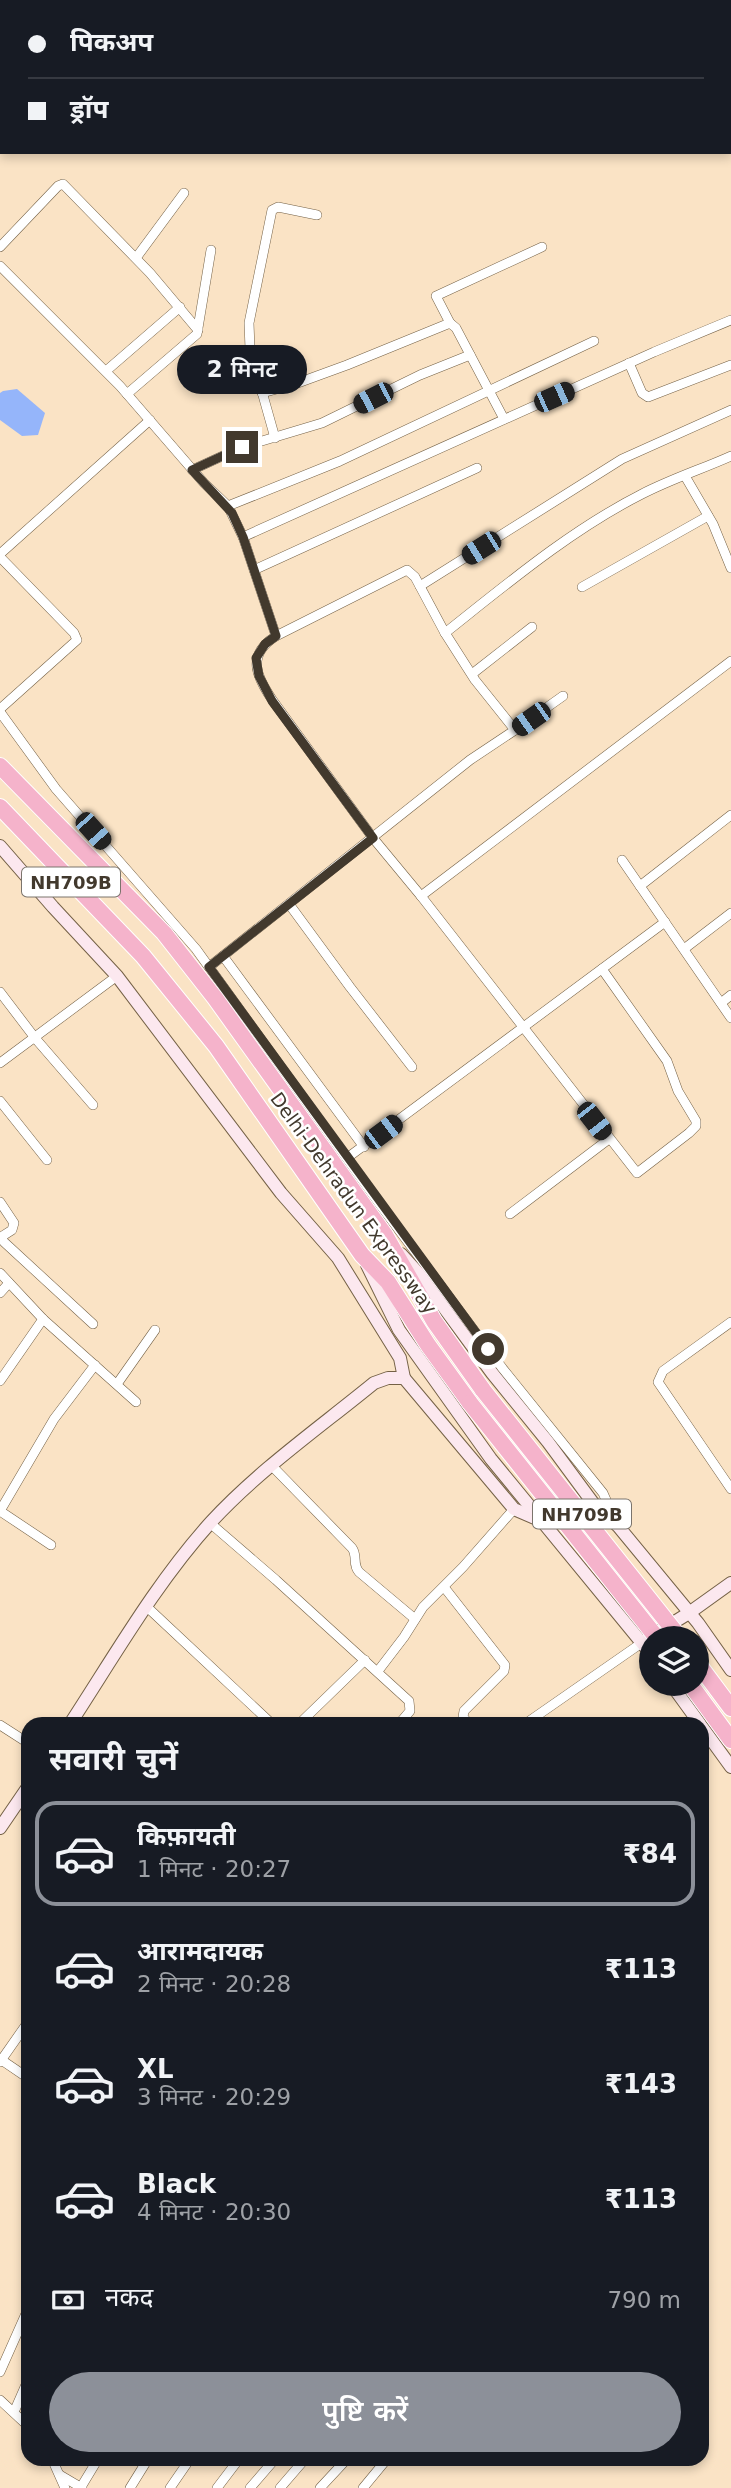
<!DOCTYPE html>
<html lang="hi">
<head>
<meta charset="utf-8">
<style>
  :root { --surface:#171b24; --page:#20242c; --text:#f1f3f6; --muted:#9ea1a6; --line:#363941; --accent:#8c9099 }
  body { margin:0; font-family:"DejaVu Sans","Noto Sans Devanagari",sans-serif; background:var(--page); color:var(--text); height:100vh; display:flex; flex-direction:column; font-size:26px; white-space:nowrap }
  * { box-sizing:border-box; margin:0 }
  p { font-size:23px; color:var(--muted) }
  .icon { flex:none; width:38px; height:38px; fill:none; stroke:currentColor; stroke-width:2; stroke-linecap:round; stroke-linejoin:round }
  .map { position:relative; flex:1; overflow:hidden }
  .side { position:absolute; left:21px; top:1717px; width:688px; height:749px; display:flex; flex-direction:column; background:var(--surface); border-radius:21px; box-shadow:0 4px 10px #0003 }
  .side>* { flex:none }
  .top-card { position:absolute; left:0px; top:0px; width:732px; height:154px; box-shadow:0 4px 10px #0003; display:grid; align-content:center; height:154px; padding:0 28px; background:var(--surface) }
  .buttons { position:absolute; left:639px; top:1626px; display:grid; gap:14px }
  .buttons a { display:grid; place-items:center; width:70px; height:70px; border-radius:50%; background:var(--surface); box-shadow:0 4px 10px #0003; font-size:35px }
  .end { position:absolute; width:32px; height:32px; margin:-16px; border:9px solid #42392d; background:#fff; box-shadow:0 0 0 4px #fff }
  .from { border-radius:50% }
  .bubble { position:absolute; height:49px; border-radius:24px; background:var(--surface); box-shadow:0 4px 10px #0003; font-size:23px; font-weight:600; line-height:49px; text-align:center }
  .car { position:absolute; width:21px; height:42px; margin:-21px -10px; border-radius:9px; box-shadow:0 0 5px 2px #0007; background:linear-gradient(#222 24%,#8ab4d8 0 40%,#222 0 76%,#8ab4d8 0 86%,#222 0) }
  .top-card b { display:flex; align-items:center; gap:24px; height:66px; font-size:26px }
  .top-card b+b { border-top:2px solid var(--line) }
  .top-card i { width:18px; height:18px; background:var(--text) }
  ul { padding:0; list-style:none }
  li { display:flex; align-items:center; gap:21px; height:105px; margin:0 14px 10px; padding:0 14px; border:4px solid transparent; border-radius:21px }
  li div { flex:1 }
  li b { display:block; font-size:26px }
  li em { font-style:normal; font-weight:600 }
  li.selected { border-color:var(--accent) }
  li>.icon { width:63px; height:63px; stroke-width:1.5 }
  h2 { padding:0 28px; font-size:32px; line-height:84px }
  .pay { display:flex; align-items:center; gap:18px; height:77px; padding:0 28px; font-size:26px }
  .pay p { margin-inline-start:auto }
  .action { display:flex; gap:14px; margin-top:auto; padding:14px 28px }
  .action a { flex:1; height:80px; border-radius:42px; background:var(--accent); color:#fff; font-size:28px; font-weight:600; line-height:80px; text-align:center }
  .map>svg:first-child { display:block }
  .water { fill:#95b5fa }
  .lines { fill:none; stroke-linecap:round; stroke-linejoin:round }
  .street-casing { stroke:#746146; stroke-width:10 }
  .secondary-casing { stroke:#746146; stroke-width:14 }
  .highway-casing { stroke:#fff; stroke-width:18 }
  .street { stroke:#fff; stroke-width:9 }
  .secondary { stroke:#fce8ef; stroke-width:12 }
  .highway { stroke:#f5b3cb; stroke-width:16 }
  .highway-bridge-casing { stroke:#fff; stroke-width:18; stroke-linecap:butt }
  .highway-bridge { stroke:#f5b3cb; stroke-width:16 }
  .route { stroke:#42392d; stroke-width:9 }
  .labels { text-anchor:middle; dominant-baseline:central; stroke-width:5; stroke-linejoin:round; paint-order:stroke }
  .shield { fill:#fff; stroke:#7b746c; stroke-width:2 }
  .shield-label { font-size:18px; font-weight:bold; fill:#42392d }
  .street-label { font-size:19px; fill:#42392d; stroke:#fff }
</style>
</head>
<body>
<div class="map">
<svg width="731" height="2488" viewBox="0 0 731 2488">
  <rect width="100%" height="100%" fill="#fae3c5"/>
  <path class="water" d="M17,389L45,413L38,435L22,436L0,420V393L3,391Z"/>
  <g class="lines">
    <defs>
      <g id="street">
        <path d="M730,136L731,138"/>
        <path d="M0,247L58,186L63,184L150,273L198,330"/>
        <path d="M136,258L184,193"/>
        <path d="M0,266L120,386L204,483L228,506L243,537L654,352L731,320"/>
        <path d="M450,323L436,296L542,247"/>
        <path d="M629,363L642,393L648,397L731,365"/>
        <path d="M106,371L180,307"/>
        <path d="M262,393L295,384L347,365L450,323L456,328L504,419"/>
        <path d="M127,394L197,334L211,250"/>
        <path d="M275,438L250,349L249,323L272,210L278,207L317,215"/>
        <path d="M192,470L242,447L322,423L420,375L470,355"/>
        <path d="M685,476L713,524L731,568"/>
        <path d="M228,506L340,461L594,341"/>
        <path d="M243,537L276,636"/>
        <path d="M0,554L150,420"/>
        <path d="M0,557L74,633L77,640L0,709"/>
        <path d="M254,570L477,468"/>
        <path d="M420,586L622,459L731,410"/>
        <path d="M582,587L708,516"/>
        <path d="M445,633L415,577L407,570L276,636C246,655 256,676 273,701L373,838L421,896L637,1173L689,1133L696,1126V1121L678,1091L667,1061L602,969"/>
        <path d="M472,674L532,627"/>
        <path d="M0,712L56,789L196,949L381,1206L503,1369L603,1493L615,1520"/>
        <path d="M515,730L563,696"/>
        <path d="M622,860L731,1018"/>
        <path d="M640,886L731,815"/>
        <path d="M421,896L731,661"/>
        <path d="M289,904L350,987L412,1067"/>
        <path d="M684,949L731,913"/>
        <path d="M223,956L364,1147"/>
        <path d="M209,967L470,760L515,730L475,680L445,633C508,583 571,530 642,494C671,479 702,469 731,456"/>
        <path d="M0,992L35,1038L93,1105"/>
        <path d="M721,1003L731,995"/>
        <path d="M0,1063L117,976"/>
        <path d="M0,1101L47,1160"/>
        <path d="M347,1158L665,922"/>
        <path d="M0,1202L14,1223L12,1230L1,1237L4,1242L93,1324"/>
        <path d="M510,1214L609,1139"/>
        <path d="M0,1273L43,1319L136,1402"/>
        <path d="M0,1293L9,1283"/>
        <path d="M731,1322L663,1371L658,1382L731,1489"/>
        <path d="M0,1381L43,1319"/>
        <path d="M117,1384L155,1330"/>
        <path d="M272,1466L352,1548C358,1556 352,1564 359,1572L415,1619"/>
        <path d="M0,1511L54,1419L95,1365"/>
        <path d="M0,1511L51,1545"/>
        <path d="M210,1523L276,1580L409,1701L410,1711L399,1724"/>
        <path d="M444,1587L505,1665L504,1671L464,1711L463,1717L469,1724"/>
        <path d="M147,1607L272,1724"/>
        <path d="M378,1671L404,1637L423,1607L463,1567L514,1509"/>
        <path d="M299,1724L365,1660"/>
        <path d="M525,1724L643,1642"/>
        <path d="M0,1725L28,1743"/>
        <path d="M0,2059L28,2078"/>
        <path d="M0,2062L28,2022"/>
        <path d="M0,2372L28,2309"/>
        <path d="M0,2400L28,2426"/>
        <path d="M14,2412L28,2380"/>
        <path d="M52,2459L65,2488"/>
        <path d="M60,2475L82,2488"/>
        <path d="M81,2487L98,2459"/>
        <path d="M130,2488L148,2459"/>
        <path d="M170,2488L190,2459"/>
        <path d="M217,2488L239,2459"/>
        <path d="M250,2488L275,2459"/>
        <path d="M280,2488L305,2459"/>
        <path d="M320,2488L347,2459"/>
        <path d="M363,2488L387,2459"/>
      </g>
      <g id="secondary">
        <path d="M0,846L53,907L117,976L281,1193L338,1258L400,1358L404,1378"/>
        <path d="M401,1254L420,1275L492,1373L548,1442L593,1503L618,1526L698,1623L731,1670"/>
        <path d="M367,1265L399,1330L491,1459L651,1654"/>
        <path d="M647,1639L689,1613L731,1583"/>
        <path d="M671,1684L700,1724"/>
        <path d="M70,1724C115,1655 156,1583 211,1522C259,1470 319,1428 374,1383L388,1378H404L514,1509L544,1522"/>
        <path d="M702,1727L731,1767"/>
        <path d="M0,1828L28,1787"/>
      </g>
      <g id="highway">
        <path d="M0,766L164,933L215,998L385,1235L434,1321L483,1390"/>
        <path d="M0,807L143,956L216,1046L362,1255L388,1282L428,1345L470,1403"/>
        <path d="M696,1661L731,1708"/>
        <path d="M690,1684L731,1740"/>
      </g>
    </defs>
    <use href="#street" class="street-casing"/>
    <use href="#secondary" class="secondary-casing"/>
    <use href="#highway" class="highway-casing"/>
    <use href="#street" class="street"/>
    <use href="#secondary" class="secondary"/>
    <use href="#highway" class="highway"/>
    <defs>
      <g id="highway-bridge">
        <path d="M483,1390L680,1638"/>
        <path d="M470,1403L657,1638"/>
      </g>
    </defs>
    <use href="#highway-bridge" class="highway-bridge-casing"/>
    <use href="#highway-bridge" class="highway-bridge"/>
  </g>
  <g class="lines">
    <path class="route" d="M242,447L192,470L232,513L243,537L276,636L265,644L256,658L259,676L272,701L373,838L209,967L488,1349"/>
  </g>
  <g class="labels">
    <g class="shield">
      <rect x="22" y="867.5" width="98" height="29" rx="5"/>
      <rect x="533" y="1499.5" width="98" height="29" rx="5"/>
    </g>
    <g class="shield-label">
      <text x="71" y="882">NH709B</text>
      <text x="582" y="1514">NH709B</text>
    </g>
    <g class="street-label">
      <text transform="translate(354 1203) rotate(54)">Delhi-Dehradun Expressway</text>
    </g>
  </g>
</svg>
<div class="buttons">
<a><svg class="icon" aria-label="layers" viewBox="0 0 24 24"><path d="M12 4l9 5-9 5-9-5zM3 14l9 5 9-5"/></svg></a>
</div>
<i class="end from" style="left:488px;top:1349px"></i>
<i class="end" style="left:242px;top:447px"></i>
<div class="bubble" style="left:177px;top:345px;width:130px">2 मिनट</div>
<i class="car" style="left:554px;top:397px;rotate:66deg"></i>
<i class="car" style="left:373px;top:398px;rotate:243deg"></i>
<i class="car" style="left:481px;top:548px;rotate:238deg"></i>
<i class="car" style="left:531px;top:719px;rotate:235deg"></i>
<i class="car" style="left:93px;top:831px;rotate:138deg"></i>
<i class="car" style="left:594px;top:1121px;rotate:142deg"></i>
<i class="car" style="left:383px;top:1132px;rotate:53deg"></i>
<div class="top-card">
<b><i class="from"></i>पिकअप</b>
<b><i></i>ड्रॉप</b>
</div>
<section class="side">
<h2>सवारी चुनें</h2>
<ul>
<li class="selected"><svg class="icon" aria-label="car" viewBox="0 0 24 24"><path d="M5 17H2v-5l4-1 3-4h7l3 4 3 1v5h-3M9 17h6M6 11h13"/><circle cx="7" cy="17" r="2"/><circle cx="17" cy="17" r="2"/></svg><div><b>किफ़ायती</b><p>1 मिनट · 20:27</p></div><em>₹84</em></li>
<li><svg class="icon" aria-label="car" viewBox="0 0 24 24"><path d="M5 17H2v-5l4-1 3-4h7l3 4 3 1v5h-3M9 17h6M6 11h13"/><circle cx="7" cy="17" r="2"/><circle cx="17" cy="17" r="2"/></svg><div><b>आरामदायक</b><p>2 मिनट · 20:28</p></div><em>₹113</em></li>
<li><svg class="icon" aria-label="car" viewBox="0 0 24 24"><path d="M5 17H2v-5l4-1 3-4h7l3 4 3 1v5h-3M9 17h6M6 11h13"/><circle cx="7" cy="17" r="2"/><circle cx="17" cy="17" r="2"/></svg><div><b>XL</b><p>3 मिनट · 20:29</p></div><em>₹143</em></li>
<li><svg class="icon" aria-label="car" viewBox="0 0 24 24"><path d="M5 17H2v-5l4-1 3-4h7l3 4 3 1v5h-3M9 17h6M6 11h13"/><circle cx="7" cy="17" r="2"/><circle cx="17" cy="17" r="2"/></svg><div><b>Black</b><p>4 मिनट · 20:30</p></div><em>₹113</em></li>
</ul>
<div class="pay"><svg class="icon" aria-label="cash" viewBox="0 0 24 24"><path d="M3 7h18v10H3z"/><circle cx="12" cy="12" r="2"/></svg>नकद<p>790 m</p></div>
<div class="action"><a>पुष्टि करें</a></div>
</section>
</div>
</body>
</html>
